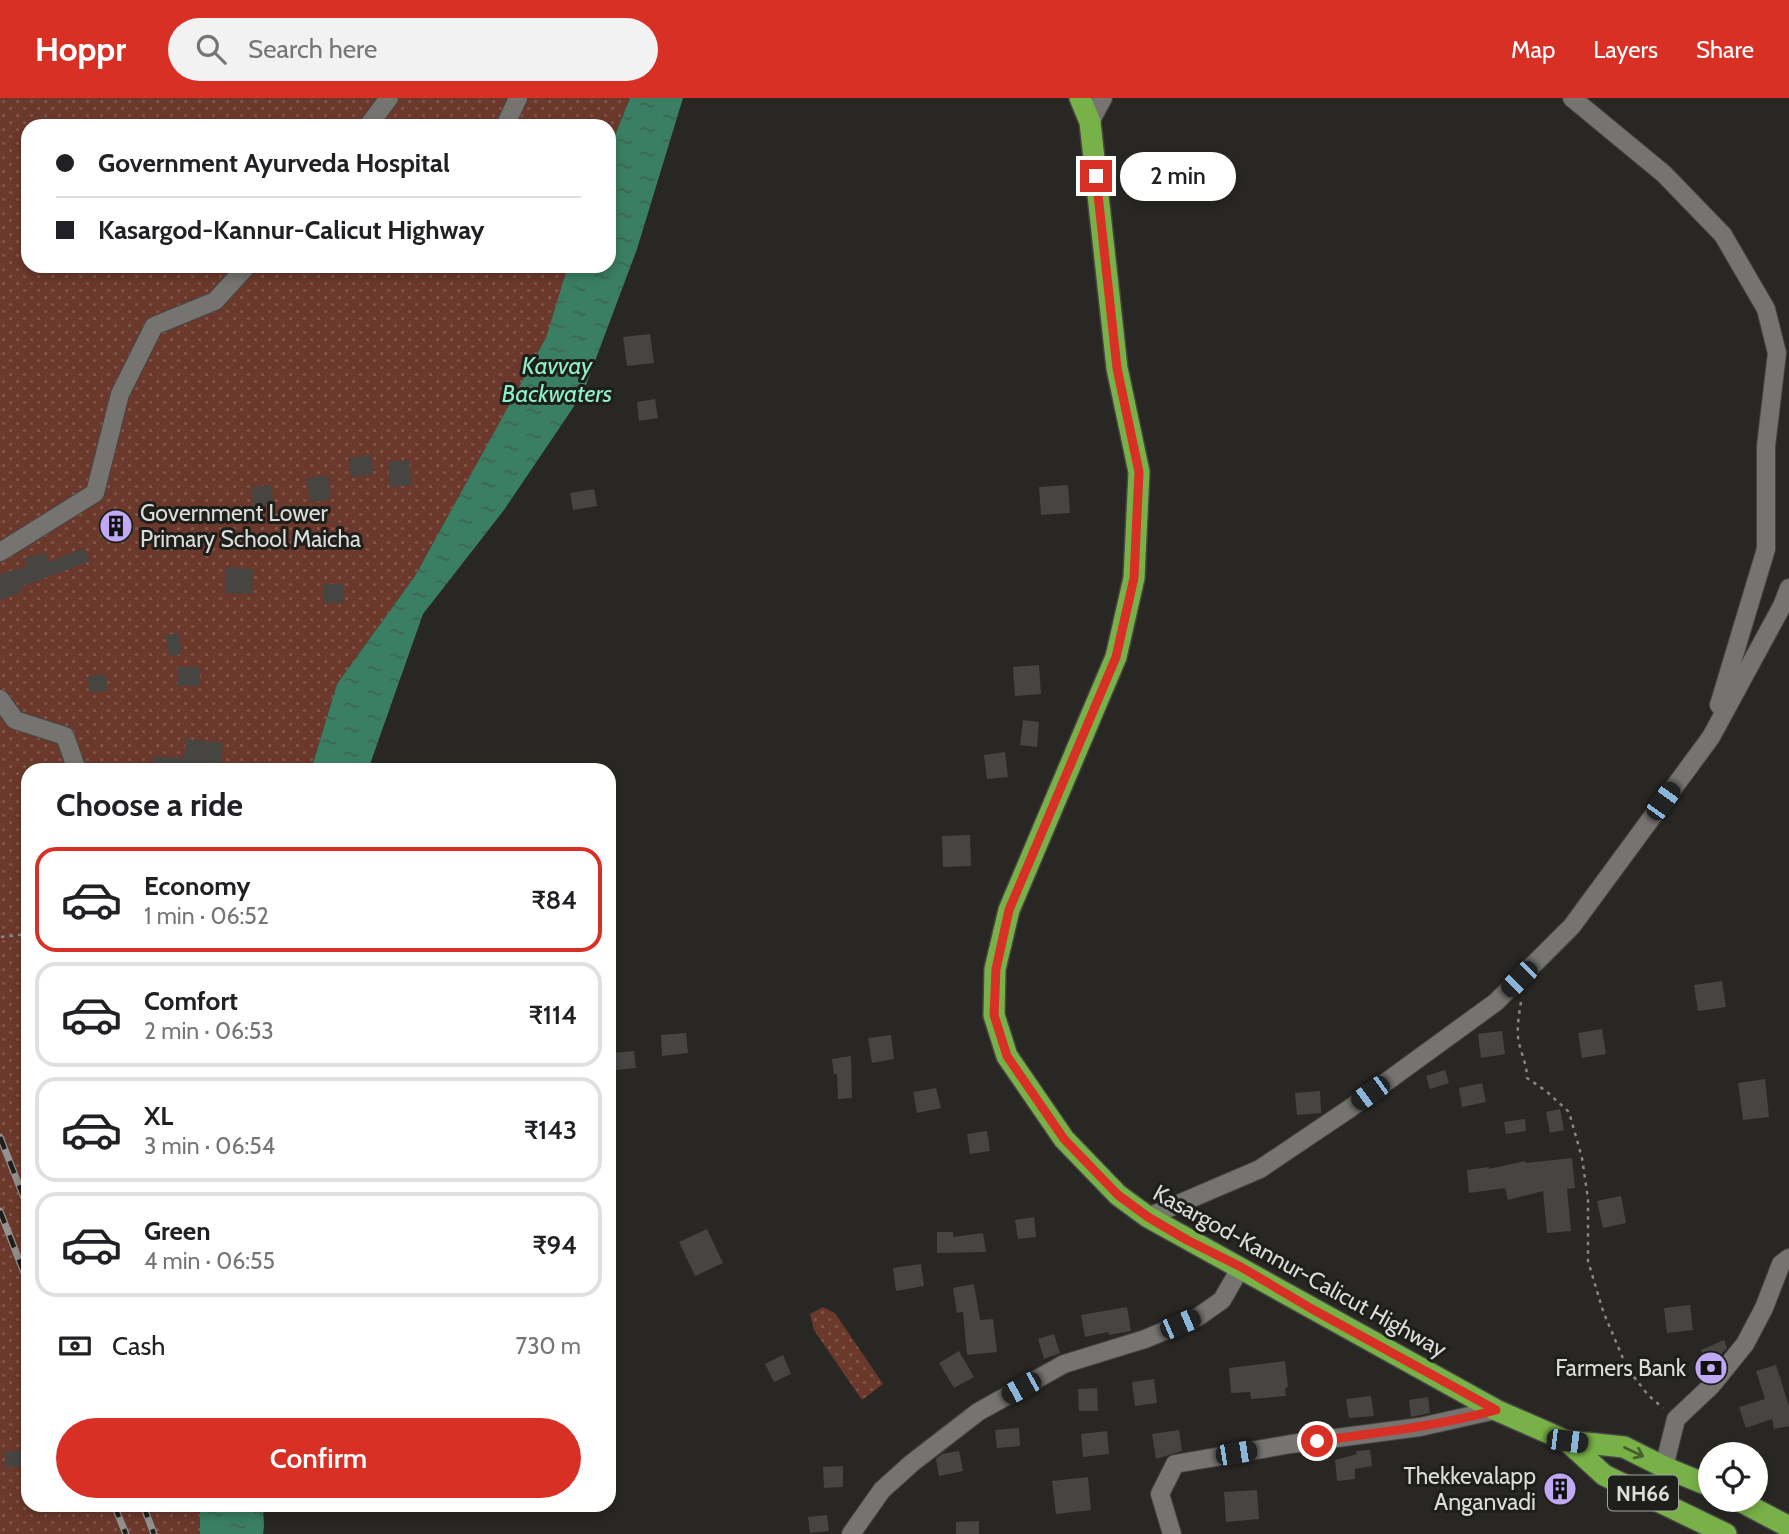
<!DOCTYPE html>
<html lang="en">
<head>
<meta charset="utf-8">
<style>
  :root { --surface:#fff; --page:#f2f2f2; --text:#202124; --muted:#757577; --line:#e0e0e0; --accent:#d93025 }
  body { margin:0; font-family:Cabin,sans-serif; background:var(--page); color:var(--text); height:100vh; display:flex; flex-direction:column; font-size:26px; white-space:nowrap }
  * { box-sizing:border-box; margin:0 }
  p { font-size:23px; color:var(--muted) }
  .icon { flex:none; width:38px; height:38px; fill:none; stroke:currentColor; stroke-width:2; stroke-linecap:round; stroke-linejoin:round }
  .map { position:relative; flex:1; overflow:hidden }
  .sheet { position:absolute; left:21px; top:665px; width:595px; height:749px; display:flex; flex-direction:column; background:var(--surface); border-radius:21px; box-shadow:0 4px 10px #0003 }
  .sheet>* { flex:none }
  .hud { position:absolute; left:21px; top:21px; width:595px; height:154px; border-radius:21px; box-shadow:0 4px 10px #0003; display:grid; align-content:center; height:154px; padding:0 35px; background:var(--surface) }
  .buttons { position:absolute; left:1698px; top:1344px; display:grid; gap:14px }
  .buttons a { display:grid; place-items:center; width:70px; height:70px; border-radius:50%; background:var(--surface); box-shadow:0 4px 10px #0003; font-size:35px }
  .end { position:absolute; width:32px; height:32px; margin:-16px; border:9px solid #d93025; background:#fff; box-shadow:0 0 0 4px #fff }
  .from { border-radius:50% }
  .bubble { position:absolute; height:49px; border-radius:24px; background:var(--surface); box-shadow:0 4px 10px #0003; font-size:23px; font-weight:600; line-height:49px; text-align:center }
  .car { position:absolute; width:21px; height:42px; margin:-21px -10px; border-radius:9px; box-shadow:0 0 5px 2px #0007; background:linear-gradient(#222 24%,#8ab4d8 0 40%,#222 0 76%,#8ab4d8 0 86%,#222 0) }
  .hud b { display:flex; align-items:center; gap:24px; height:66px; font-size:26px }
  .hud b+b { border-top:2px solid var(--line) }
  .hud i { width:18px; height:18px; background:var(--text) }
  ul { padding:0; list-style:none }
  li { display:flex; align-items:center; gap:21px; height:105px; margin:0 14px 10px; padding:0 21px; border:4px solid var(--line); border-radius:21px }
  li div { flex:1 }
  li b { display:block; font-size:26px }
  li em { font-style:normal; font-weight:600 }
  li.selected { border-color:var(--accent) }
  li>.icon { width:63px; height:63px; stroke-width:1.5 }
  h2 { padding:0 35px; font-size:32px; line-height:84px }
  .pay { display:flex; align-items:center; gap:18px; height:77px; padding:0 35px; font-size:26px }
  .pay p { margin-inline-start:auto }
  .button { display:flex; gap:14px; margin-top:auto; padding:14px 35px }
  .button a { flex:1; height:80px; border-radius:42px; background:var(--accent); color:#fff; font-size:28px; font-weight:600; line-height:80px; text-align:center }
  header { display:flex; align-items:center; gap:42px; box-sizing:border-box; height:98px; padding:0 35px; background:var(--accent); color:#fff }
  header strong { font-size:33px }
  nav { display:flex; gap:38px; margin-inline-start:auto; font-size:24px }
  .search { width:490px; height:63px; background:var(--page); display:flex; align-items:center; gap:18px; box-sizing:border-box; padding:0 24px; border-radius:38px; color:var(--muted); font-size:26px }
  .map>svg:first-child { display:block }
  .green { fill:url(#green-dots) }
  .water { fill:url(#water-ripples) }
  .building { fill:#474542 }
  .lines { fill:none; stroke-linecap:round; stroke-linejoin:round }
  .minor-casing { stroke:#464543; stroke-width:20 }
  .highway-casing { stroke:#464543; stroke-width:24 }
  .path { stroke:#888785; stroke-width:2.5; stroke-dasharray:3.5 5; stroke-linecap:butt }
  .minor { stroke:#757471; stroke-width:18 }
  .highway { stroke:#78b147; stroke-width:21 }
  .rail-casing { stroke:#939290; stroke-width:7 }
  .rail { stroke:#1e1e1b; stroke-width:4.5; stroke-dasharray:13; stroke-linecap:butt }
  .oneway { stroke:#46602f }
  .route { stroke:#d93025; stroke-width:9 }
  .labels { text-anchor:middle; dominant-baseline:central; stroke-width:6; stroke-linejoin:round; paint-order:stroke }
  .shield { fill:#1e1e1b; stroke:#a3a3a1; stroke-width:2 }
  .shield-label { font-size:21px; font-weight:bold; fill:#dcdcda }
  .poi-label { font-size:23px; fill:#dcdcda; stroke:#1e1e1b; text-anchor:end }
  .street-label { font-size:23px; fill:#dcdcda; stroke:#1e1e1b }
  .water-label { font-size:24px; font-style:italic; fill:#8df2c8; stroke:#1e1e1b }
</style>
</head>
<body>
<header>
<strong>Hoppr</strong>
<div class="search"><svg class="icon" aria-label="search" viewBox="0 0 24 24"><circle cx="10" cy="10" r="6"/><path d="M15 15l6 6"/></svg>Search here</div>
<nav><a>Map</a><a>Layers</a><a>Share</a></nav>
</header>
<div class="map">
<svg width="1789" height="1436" viewBox="0 0 1789 1436">
  <defs>
    <pattern id="green-dots" width="8" height="8" patternUnits="userSpaceOnUse" patternTransform="scale(1.75)"><rect width="8" height="8" fill="#6b392c"/><path d="M2 2h.1M6 6h.1" fill="none" stroke="#80554a" stroke-width="1.8" stroke-linecap="round"/></pattern>
    <pattern id="water-ripples" width="26" height="14" patternUnits="userSpaceOnUse" patternTransform="scale(1.75)"><rect width="26" height="14" fill="#3a7f64"/><path d="M2 4q2-2 4 0t4 0M15 11q2-2 4 0t4 0" fill="none" stroke="#3e6454"/></pattern>
  </defs>
  <rect width="100%" height="100%" fill="#282724"/>
  <g class="green">
    <path d="M0,0H630L609,52V28H28V168H568L547,240L415,478L337,586L311,672H28V1407H200V1436H0Z"/>
    <path d="M823,1209L835,1215L883,1286L862,1302L814,1232L810,1216Z"/>
  </g>
  <g class="water">
    <path d="M630,0H683L637,151L583,295L504,412L423,516L368,672H311L337,586L415,478L546,240L568,168H609V52Z"/>
    <path d="M200,1407H263L264,1428L263,1436H200Z"/>
  </g>
  <g class="building">
    <path d="M650,236L654,265L627,268L623,239Z"/>
    <path d="M655,301L658,320L639,323L637,304Z"/>
    <path d="M371,357L373,376L351,379L349,360Z"/>
    <path d="M409,362L412,387L390,389L388,364Z"/>
    <path d="M328,378L330,402L310,404L307,380Z"/>
    <path d="M272,387L273,408L253,409L252,389Z"/>
    <path d="M1068,387L1070,415L1041,417L1039,389Z"/>
    <path d="M594,391L597,408L573,412L570,395Z"/>
    <path d="M129,414L133,436L103,441L99,419Z"/>
    <path d="M84,450L90,463L21,489L22,494L0,502V476L27,468L24,461L45,454L49,464Z"/>
    <path d="M226,469L253,471L252,496L225,495Z"/>
    <rect x="323" y="486" width="20" height="19"/>
    <path d="M179,535L182,556L169,558L166,537Z"/>
    <path d="M1039,567L1041,596L1015,598L1013,569Z"/>
    <rect x="178" y="569" width="22" height="19"/>
    <path d="M106,576L107,593L89,594L88,578Z"/>
    <path d="M1023,622L1039,624L1037,649L1020,647Z"/>
    <path d="M186,641L223,645L221,672H153L154,658L184,660Z"/>
    <path d="M1005,654L1008,679L987,681L984,657Z"/>
    <path d="M970,737L971,768L943,769L942,738Z"/>
    <path d="M1722,883L1726,909L1698,913L1694,887Z"/>
    <path d="M1602,931L1606,956L1582,960L1578,935Z"/>
    <path d="M1502,933L1505,956L1481,960L1478,936Z"/>
    <path d="M686,935L688,955L662,958L661,937Z"/>
    <path d="M891,937L894,961L872,965L868,940Z"/>
    <path d="M634,953L636,970L615,972L613,955Z"/>
    <path d="M851,958L852,1000L838,1001L837,976H834L832,961Z"/>
    <path d="M1445,972L1449,985L1430,991L1426,978Z"/>
    <path d="M1765,981L1769,1019L1743,1022L1738,985Z"/>
    <path d="M1482,985L1486,1004L1462,1009L1459,990Z"/>
    <path d="M936,990L941,1010L917,1015L913,994Z"/>
    <path d="M1320,993L1321,1015L1297,1017L1295,995Z"/>
    <path d="M1560,1011L1564,1032L1550,1035L1546,1014Z"/>
    <path d="M1525,1021L1526,1033L1506,1036L1504,1024Z"/>
    <path d="M987,1033L990,1053L970,1056L967,1036Z"/>
    <path d="M1572,1060L1575,1090L1567,1091L1571,1133L1547,1135L1543,1093L1508,1102L1505,1090L1469,1095L1467,1072L1489,1069V1071L1525,1063V1065Z"/>
    <path d="M1621,1098L1626,1125L1603,1130L1597,1103Z"/>
    <path d="M1034,1119L1036,1139L1018,1141L1015,1122Z"/>
    <path d="M707,1131L723,1165L695,1178L679,1144Z"/>
    <path d="M937,1134H953V1139L983,1135L986,1154L937,1155Z"/>
    <path d="M921,1166L924,1188L896,1193L893,1170Z"/>
    <path d="M974,1186L980,1222L993,1221L997,1254L967,1257L963,1214L957,1215L953,1190Z"/>
    <path d="M1690,1207L1693,1232L1667,1235L1664,1210Z"/>
    <path d="M1127,1209L1131,1233L1109,1237L1108,1234L1085,1239L1081,1217Z"/>
    <path d="M1054,1236L1060,1255L1044,1261L1038,1241Z"/>
    <path d="M1724,1242L1727,1250L1709,1270L1701,1252Z"/>
    <path d="M959,1253L974,1279L954,1290L939,1265Z"/>
    <path d="M783,1257L791,1276L774,1284L765,1266Z"/>
    <path d="M1285,1263L1288,1288L1285,1291L1286,1298L1251,1301L1250,1294L1231,1295L1229,1270Z"/>
    <path d="M1776,1267L1789,1308V1328L1774,1331L1772,1321L1746,1330L1739,1309L1765,1301L1756,1273Z"/>
    <path d="M1154,1281L1157,1305L1135,1308L1132,1284Z"/>
    <path d="M1097,1290L1098,1313H1079L1078,1291Z"/>
    <path d="M1371,1298L1374,1318L1349,1320L1346,1301Z"/>
    <path d="M1428,1299L1430,1315L1411,1319L1409,1302Z"/>
    <path d="M1019,1330L1020,1348L997,1350L995,1332Z"/>
    <path d="M1179,1332L1182,1353L1156,1361L1152,1336Z"/>
    <path d="M1107,1333L1109,1356L1083,1359L1081,1336Z"/>
    <path d="M22,1352L24,1368L6,1370L4,1354Z"/>
    <path d="M1370,1352L1372,1368L1355,1371V1381L1337,1383L1335,1362L1357,1356L1356,1353Z"/>
    <path d="M959,1353L963,1373L939,1378L936,1361L942,1356Z"/>
    <path d="M843,1368V1389L824,1390L823,1369Z"/>
    <path d="M1088,1379L1091,1412L1056,1416L1052,1383Z"/>
    <path d="M1565,1382L1568,1397L1554,1400L1551,1385Z"/>
    <path d="M1257,1392L1259,1421L1226,1424L1224,1394Z"/>
    <path d="M827,1417L829,1433L810,1435L808,1419Z"/>
    <path d="M979,1423V1436H956V1424Z"/>
  </g>
  <g class="lines">
    <defs>
      <g id="minor">
        <path d="M1572,0L1664,76L1723,137L1766,211L1777,255L1766,348V451L1719,607"/>
        <path d="M1090,24L1103,0"/>
        <path d="M368,28L389,0"/>
        <path d="M505,28L518,0"/>
        <path d="M0,454L95,395L120,296L154,228L215,203L247,168"/>
        <path d="M0,601L15,622L65,638L77,672"/>
        <path d="M1148,1119L1260,1071L1349,1011L1496,904L1572,828L1711,639L1782,508L1789,490"/>
        <path d="M1664,1369L1676,1321L1711,1288L1745,1246L1764,1210L1781,1166L1789,1160"/>
        <path d="M851,1436L882,1392L912,1365L978,1314L1064,1266L1145,1241L1198,1219L1222,1202L1241,1169"/>
        <path d="M1172,1436L1160,1396L1175,1366L1291,1346L1420,1329L1496,1312"/>
      </g>
      <g id="highway">
        <path d="M1080,0L1090,24L1117,270L1139,374L1134,480L1116,559L1009,812L995,871L994,917L1007,958L1064,1041L1118,1097L1148,1119L1496,1312L1567,1343L1624,1349L1664,1369L1710,1388"/>
        <path d="M1567,1343L1604,1377L1726,1436"/>
        <path d="M1738,1402L1789,1429"/>
      </g>
    </defs>
    <use href="#minor" class="minor-casing"/>
    <use href="#highway" class="highway-casing"/>
    <g class="path">
      <path d="M1,839L28,836"/>
      <path d="M1521,904C1519,917 1516,932 1519,945C1522,958 1527,967 1527,980L1546,993L1569,1014L1582,1060L1588,1101V1163L1603,1213L1627,1270L1648,1297L1663,1310"/>
    </g>
    <use href="#minor" class="minor"/>
    <use href="#highway" class="highway"/>
    <defs>
      <g id="rail">
        <path d="M0,1039L28,1110"/>
        <path d="M0,1113L28,1185"/>
        <path d="M114,1407L126,1436"/>
        <path d="M143,1407L154,1436"/>
      </g>
    </defs>
    <use href="#rail" class="rail-casing"/>
    <use href="#rail" class="rail"/>
  </g>
  <defs><path id="oneway-shaft" d="M-6 0H5M1.5-3L5.5 0L1.5 3" fill="none" stroke-width="1.6" stroke-linecap="round" stroke-linejoin="round" transform="scale(1.75)"/></defs>
  <use class="oneway" href="#oneway-shaft" transform="translate(1634 1354) rotate(25)"/>
  <g class="lines">
    <path class="route" d="M1096,78L1117,270L1139,374L1134,480L1116,559L1009,812L996,871L994,917L1007,958L1064,1041L1118,1097L1148,1119L1187,1142L1241,1169L1312,1211L1496,1312C1438,1328 1377,1335 1317,1343"/>
  </g>
  <defs>
    <symbol id="building-disc" viewBox="-11 -11 22 22"><circle r="9.5" fill="#c0a8f4" stroke="#1e1e1b"/><path d="M-4-6H4V6H1V3H-1V6H-4ZM-2.5-4.3h1.7v1.8h-1.7ZM.8-4.3h1.7v1.8H.8ZM-2.5-1h1.7V.8h-1.7ZM.8-1h1.7V.8H.8Z" fill="#111"/></symbol>
    <symbol id="bank-disc" viewBox="-11 -11 22 22"><circle r="9.5" fill="#c0a8f4" stroke="#1e1e1b"/><path d="M-6-4H6V4H-6ZM0-2.3a2.3 2.3 0 1 0 0 4.6a2.3 2.3 0 1 0 0-4.6Z" fill="#111"/></symbol>
  </defs>
  <g fill-rule="evenodd">
    <use href="#building-disc" x="97" y="409" width="38" height="38"/>
    <use href="#bank-disc" x="1692" y="1251" width="38" height="38"/>
    <use href="#building-disc" x="1541" y="1372" width="38" height="38"/>
  </g>
  <g class="labels">
    <rect class="shield" x="1608" y="1377.5" width="70" height="35" rx="5"/>
    <g class="shield-label">
      <text x="1643" y="1395">NH66</text>
    </g>
    <g class="poi-label">
      <text x="140" y="415" text-anchor="start">Government Lower<tspan x="140" dy="26">Primary School Maicha</tspan></text>
      <text x="1686" y="1270">Farmers Bank</text>
      <text x="1536" y="1378">Thekkevalapp<tspan x="1536" dy="26">Anganvadi</tspan></text>
    </g>
    <g class="street-label">
      <text transform="translate(1300 1173) rotate(29)">Kasargod-Kannur-Calicut Highway</text>
    </g>
    <g class="water-label">
      <text x="557" y="267">Kavvay<tspan x="557" dy="28">Backwaters</tspan></text>
    </g>
  </g>
</svg>
<div class="buttons">
<a><svg class="icon" aria-label="locate" viewBox="0 0 24 24"><circle cx="12" cy="12" r="6"/><path d="M12 2v4M12 18v4M2 12h4M18 12h4"/></svg></a>
</div>
<i class="end from" style="left:1317px;top:1343px"></i>
<i class="end" style="left:1096px;top:78px"></i>
<div class="bubble" style="left:1120px;top:54px;width:116px">2 min</div>
<i class="car" style="left:1663px;top:703px;rotate:36deg"></i>
<i class="car" style="left:1519px;top:881px;rotate:225deg"></i>
<i class="car" style="left:1370px;top:995px;rotate:234deg"></i>
<i class="car" style="left:1180px;top:1226px;rotate:67deg"></i>
<i class="car" style="left:1021px;top:1290px;rotate:241deg"></i>
<i class="car" style="left:1567px;top:1343px;rotate:97deg"></i>
<i class="car" style="left:1236px;top:1355px;rotate:81deg"></i>
<div class="hud">
<b><i class="from"></i>Government Ayurveda Hospital</b>
<b><i></i>Kasargod-Kannur-Calicut Highway</b>
</div>
<section class="sheet">
<h2>Choose a ride</h2>
<ul>
<li class="selected"><svg class="icon" aria-label="car" viewBox="0 0 24 24"><path d="M5 17H2v-5l4-1 3-4h7l3 4 3 1v5h-3M9 17h6M6 11h13"/><circle cx="7" cy="17" r="2"/><circle cx="17" cy="17" r="2"/></svg><div><b>Economy</b><p>1 min · 06:52</p></div><em>₹84</em></li>
<li><svg class="icon" aria-label="car" viewBox="0 0 24 24"><path d="M5 17H2v-5l4-1 3-4h7l3 4 3 1v5h-3M9 17h6M6 11h13"/><circle cx="7" cy="17" r="2"/><circle cx="17" cy="17" r="2"/></svg><div><b>Comfort</b><p>2 min · 06:53</p></div><em>₹114</em></li>
<li><svg class="icon" aria-label="car" viewBox="0 0 24 24"><path d="M5 17H2v-5l4-1 3-4h7l3 4 3 1v5h-3M9 17h6M6 11h13"/><circle cx="7" cy="17" r="2"/><circle cx="17" cy="17" r="2"/></svg><div><b>XL</b><p>3 min · 06:54</p></div><em>₹143</em></li>
<li><svg class="icon" aria-label="car" viewBox="0 0 24 24"><path d="M5 17H2v-5l4-1 3-4h7l3 4 3 1v5h-3M9 17h6M6 11h13"/><circle cx="7" cy="17" r="2"/><circle cx="17" cy="17" r="2"/></svg><div><b>Green</b><p>4 min · 06:55</p></div><em>₹94</em></li>
</ul>
<div class="pay"><svg class="icon" aria-label="cash" viewBox="0 0 24 24"><path d="M3 7h18v10H3z"/><circle cx="12" cy="12" r="2"/></svg>Cash<p>730 m</p></div>
<div class="button"><a>Confirm</a></div>
</section>
</div>
</body>
</html>
